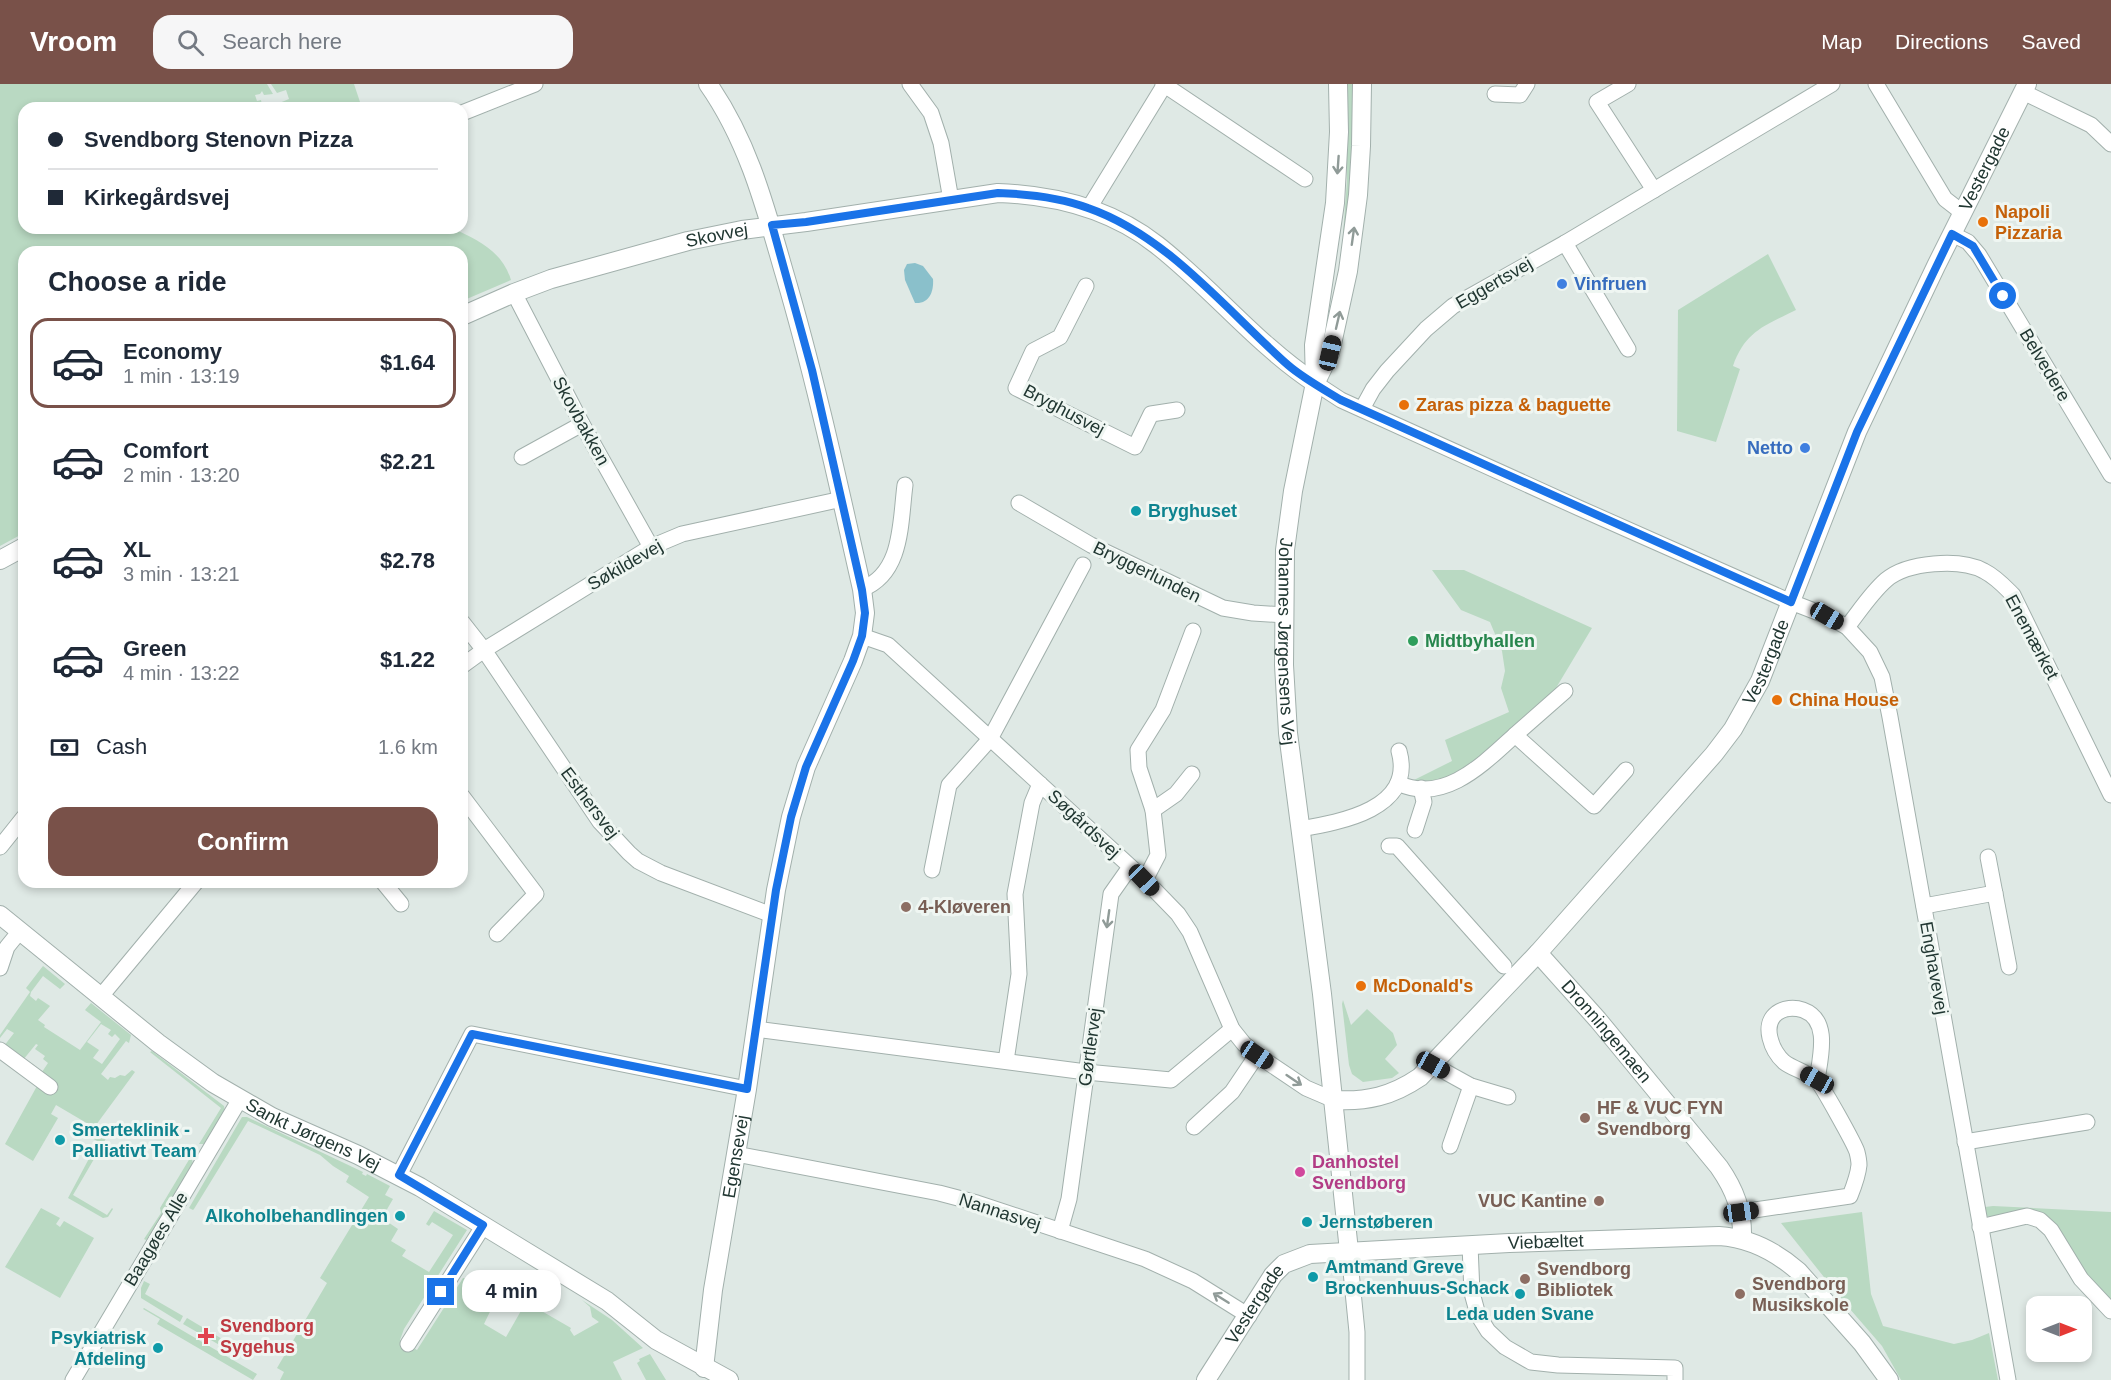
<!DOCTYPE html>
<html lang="en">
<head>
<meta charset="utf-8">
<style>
  :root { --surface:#fff; --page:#f6f6f7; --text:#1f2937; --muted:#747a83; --line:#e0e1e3; --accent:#795149 }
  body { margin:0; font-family:Helvetica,sans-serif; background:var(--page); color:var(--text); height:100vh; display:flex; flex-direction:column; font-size:22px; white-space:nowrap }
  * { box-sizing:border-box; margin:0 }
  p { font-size:20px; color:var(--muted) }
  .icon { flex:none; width:33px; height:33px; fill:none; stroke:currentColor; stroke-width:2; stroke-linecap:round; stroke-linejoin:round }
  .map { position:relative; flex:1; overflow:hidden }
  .sheet { position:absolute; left:18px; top:162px; width:450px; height:642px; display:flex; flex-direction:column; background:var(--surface); border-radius:18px; box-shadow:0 3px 9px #0003 }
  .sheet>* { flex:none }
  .guide { position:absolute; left:18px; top:18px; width:450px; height:132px; border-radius:18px; box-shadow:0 3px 9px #0003; display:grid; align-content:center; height:132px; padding:0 30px; background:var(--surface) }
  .needle { width:39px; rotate:90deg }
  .controls { position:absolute; left:2026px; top:1212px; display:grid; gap:12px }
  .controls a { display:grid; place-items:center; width:66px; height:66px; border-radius:12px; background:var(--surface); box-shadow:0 3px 9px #0003; font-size:30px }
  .end { position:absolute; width:27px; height:27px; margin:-14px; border:8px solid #1a73e8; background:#fff; box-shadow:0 0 0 3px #fff }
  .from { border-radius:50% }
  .bubble { position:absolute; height:42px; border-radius:18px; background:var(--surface); box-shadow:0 3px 9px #0003; font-size:20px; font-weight:600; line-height:42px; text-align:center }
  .car { position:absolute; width:18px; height:36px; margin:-18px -9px; border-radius:8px; box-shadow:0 0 4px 2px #0007; background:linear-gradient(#222 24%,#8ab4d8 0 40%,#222 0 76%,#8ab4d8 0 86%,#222 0) }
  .guide b { display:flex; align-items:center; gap:21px; height:57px; font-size:22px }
  .guide b+b { border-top:2px solid var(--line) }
  .guide i { width:15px; height:15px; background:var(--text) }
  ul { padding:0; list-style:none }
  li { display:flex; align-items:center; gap:18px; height:90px; margin:0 12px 9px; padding:0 18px; border:3px solid transparent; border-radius:18px }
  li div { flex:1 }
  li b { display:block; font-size:22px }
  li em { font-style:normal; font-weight:600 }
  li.on { border-color:var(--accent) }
  li>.icon { width:54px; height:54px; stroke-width:1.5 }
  h2 { padding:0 30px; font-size:27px; line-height:72px }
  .pay { display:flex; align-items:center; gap:15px; height:66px; padding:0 30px; font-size:22px }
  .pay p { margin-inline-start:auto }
  .button { display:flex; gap:12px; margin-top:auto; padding:12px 30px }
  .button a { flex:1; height:69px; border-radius:18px; background:var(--accent); color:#fff; font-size:24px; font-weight:600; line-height:69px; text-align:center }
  header { display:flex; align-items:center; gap:36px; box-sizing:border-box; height:84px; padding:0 30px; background:var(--accent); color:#fff }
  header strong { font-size:28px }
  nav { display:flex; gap:33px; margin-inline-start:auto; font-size:21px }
  .search { width:420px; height:54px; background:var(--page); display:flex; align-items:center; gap:15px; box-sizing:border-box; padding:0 21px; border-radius:18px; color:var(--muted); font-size:22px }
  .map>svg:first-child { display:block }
  .green { fill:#b9d9c2; fill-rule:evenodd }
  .water { fill:#8ac0cb }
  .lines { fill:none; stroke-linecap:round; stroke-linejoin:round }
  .minor-casing { stroke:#a2b0ac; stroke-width:17 }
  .tertiary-casing { stroke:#a2b0ac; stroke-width:20 }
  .minor { stroke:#fff; stroke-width:15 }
  .tertiary { stroke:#fff; stroke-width:18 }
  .oneway { stroke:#909b98 }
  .route { stroke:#1a73e8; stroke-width:8 }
  .food-dot { fill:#e8710a; stroke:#eff6f2; stroke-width:2 }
  .shop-dot { fill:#3f7fe0; stroke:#eff6f2; stroke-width:2 }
  .culture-dot { fill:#0f9aa8; stroke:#eff6f2; stroke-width:2 }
  .leisure-dot { fill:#2e9e5b; stroke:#eff6f2; stroke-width:2 }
  .education-dot { fill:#8d6e63; stroke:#eff6f2; stroke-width:2 }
  .hotel-dot { fill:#d1479c; stroke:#eff6f2; stroke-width:2 }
  .health-dot { fill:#e0444e; stroke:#eff6f2; stroke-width:2 }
  .labels { text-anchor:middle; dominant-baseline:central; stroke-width:6; stroke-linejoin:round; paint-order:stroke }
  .street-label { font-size:18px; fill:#213732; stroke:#eff6f2 }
  .food-label { font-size:18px; font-weight:bold; fill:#c56008; stroke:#eff6f2; text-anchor:start }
  .shop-label { font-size:18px; font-weight:bold; fill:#366cbe; stroke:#eff6f2; text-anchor:start }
  .culture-label { font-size:18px; font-weight:bold; fill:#0d838f; stroke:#eff6f2; text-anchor:start }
  .leisure-label { font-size:18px; font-weight:bold; fill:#27864d; stroke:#eff6f2; text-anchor:start }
  .education-label { font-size:18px; font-weight:bold; fill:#785e54; stroke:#eff6f2; text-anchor:start }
  .hotel-label { font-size:18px; font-weight:bold; fill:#b23c85; stroke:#eff6f2; text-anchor:start }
  .health-label { font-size:18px; font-weight:bold; fill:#be3a42; stroke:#eff6f2; text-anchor:start }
</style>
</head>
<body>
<header>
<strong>Vroom</strong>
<div class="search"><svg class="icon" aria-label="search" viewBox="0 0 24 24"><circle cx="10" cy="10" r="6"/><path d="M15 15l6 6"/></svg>Search here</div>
<nav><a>Map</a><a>Directions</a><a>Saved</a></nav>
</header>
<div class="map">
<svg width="2111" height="1296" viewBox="0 0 2111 1296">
  <rect width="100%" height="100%" fill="#dfe9e5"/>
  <g class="green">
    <path d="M0,0H267L273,10L264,11L262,7L260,10L255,11L257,17L261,16L262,21L266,24H24V144H452C478,156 502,167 511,196L462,217V168H24V449L0,462Z"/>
    <path d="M271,0H354L362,24H267L289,15L286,6L277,9Z"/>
    <path d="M1346,0H1355V46L1346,150H1343L1347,97Z"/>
    <path d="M1768,170L1796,226C1766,241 1745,247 1733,282L1740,285L1716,358L1677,347L1678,226Z"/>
    <path d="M1432,486H1464L1592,544L1553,609L1477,680L1436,698L1412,697L1452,677L1445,656L1509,628L1501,604L1505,587L1502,567L1490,538L1461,526Z"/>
    <path d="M43,882L65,900L60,905L43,892L31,908L30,912L36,917L38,914L50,922L38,936L45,941L44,943L80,966L101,938L85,926L91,919L131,951L129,959L126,957L101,990L108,996L110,993L115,994L120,991L125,992L132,986L135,988L96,1041L108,1051L73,1111L107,1131L112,1124L113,1125L108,1133L103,1134L68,1114L93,1067L96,1068L101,1059L88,1052L87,1048L90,1041L56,1021L51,1030L58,1034L33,1077L5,1060L37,1002V985L42,988L48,979L43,975L45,972L35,965L38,961L36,960L23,976L4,962L14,949L7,945L0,954V951L30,908L26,904ZM101,940L111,946L108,950L112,953L115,950L120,955L102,980L93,974L99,966L87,958Z"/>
    <path d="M1343,916L1351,941L1367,925L1393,949L1397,961L1385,975L1399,989L1392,994L1363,998L1352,990L1349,981L1342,920Z"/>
    <path d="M152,967L224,1022L225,1028L206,1060H199L221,1024L150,968Z"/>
    <path d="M242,1033H247L363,1088L362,1090L366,1092L367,1090L390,1102L385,1111L393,1115L382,1134L398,1145L391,1157L406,1166L402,1172L429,1188L453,1151L432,1138L429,1142L426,1140L434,1127L467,1146L404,1245L400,1256L417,1266L463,1194L468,1195L465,1201L469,1203L472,1198L491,1209L496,1202L501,1205L484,1240L506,1253L526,1218L571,1244L570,1246L574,1252L599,1238L592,1233L590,1223L582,1216L612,1236L643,1264L613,1278L622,1296H280L284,1288L277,1284L327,1199L320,1194L369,1113L346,1098L349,1092L333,1082L320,1071L248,1037L194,1125L193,1126L189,1124Z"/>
    <path d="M190,1074L192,1075L193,1080L149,1154L146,1156L144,1155L161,1129L160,1124Z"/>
    <path d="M1993,1122L2111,1128V1225L2049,1138L1992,1135L1986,1131L1985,1123Z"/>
    <path d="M41,1124L60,1134L56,1140L60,1143L64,1137L94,1154L60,1214L5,1183Z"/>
    <path d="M1862,1128L1871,1210L1883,1242L1954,1260L1972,1256L1989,1249L1998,1296H1901L1882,1262L1843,1217L1781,1139Z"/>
    <path d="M144,1197L150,1200L145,1210L183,1232L180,1238L141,1214V1204Z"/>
    <path d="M144,1224L257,1290L253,1296L157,1240L160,1235L143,1225Z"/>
    <path d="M187,1234L234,1262L230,1267L183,1240Z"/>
    <path d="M650,1270L666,1296H646L637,1279L640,1277L639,1275Z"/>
  </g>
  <path class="water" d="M915,179L923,182L933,195C934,208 929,220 915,219L905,196L904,186L907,180Z"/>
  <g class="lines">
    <defs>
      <g id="minor">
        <path d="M910,0L931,29L941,59L951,116"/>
        <path d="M1163,0L1305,95"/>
        <path d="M1628,0L1597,18L1654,106"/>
        <path d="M1876,0L1945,115L1963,129"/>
        <path d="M2023,8L2091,41L2111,60"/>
        <path d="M1495,10L1520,11L1527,0"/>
        <path d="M462,29L535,0"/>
        <path d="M1089,124L1165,0"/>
        <path d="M1952,150L1968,158L1979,171L2111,391"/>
        <path d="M1565,159L1628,265"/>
        <path d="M1086,202L1060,253L1033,267L1016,304L1135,363L1151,330L1177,326"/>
        <path d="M514,209L582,340L651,463"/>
        <path d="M1315,299L1341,316L1579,424L1791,518L1827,532L1847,543L1870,568L1882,593L1890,633L2008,1296"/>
        <path d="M1362,325L1373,305L1387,287L1426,245L1453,222L1565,159L1832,0"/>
        <path d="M522,373L582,340"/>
        <path d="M1019,419L1091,461L1223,524L1253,529L1284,531"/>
        <path d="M862,505C903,489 900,439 905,401"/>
        <path d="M462,538L484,566L600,738L629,769L638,777L661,789L772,831"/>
        <path d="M1847,543C1859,528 1871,509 1886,496C1907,478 1960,474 1984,487C1996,493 2004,502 2013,511L2111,711"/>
        <path d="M862,552L888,561L1145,796L1178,830L1190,848L1232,945L1244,960L1257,971L1306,1004L1334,1016"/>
        <path d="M462,582L484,566L651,463L682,450L842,415"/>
        <path d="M1515,651L1565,607"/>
        <path d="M1398,699C1444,721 1484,679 1515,651L1594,722L1626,686"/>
        <path d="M462,712L536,810L497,850"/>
        <path d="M1153,726L1176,710L1192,690"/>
        <path d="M1300,745C1341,738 1415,725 1399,667"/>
        <path d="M1415,746L1424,718L1421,704"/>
        <path d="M1389,762H1397L1504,882"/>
        <path d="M0,763L24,733"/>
        <path d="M1988,773L2009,883"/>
        <path d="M932,786L949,701L990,655L1083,481"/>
        <path d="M1145,796L1158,771L1153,726L1139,684L1138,666L1163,626L1193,547"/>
        <path d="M383,798L401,820"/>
        <path d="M1924,822L1995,809"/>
        <path d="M0,884L7,863L20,847"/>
        <path d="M102,911L196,798"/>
        <path d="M755,945L1086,988L1171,996L1232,945"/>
        <path d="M0,966L50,1003"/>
        <path d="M1006,977L1019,890L1015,810L1032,719L1040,700"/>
        <path d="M1433,981L1471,1002L1508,1013"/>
        <path d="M1194,1043L1232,1008L1257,971"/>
        <path d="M1965,1058L2087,1038"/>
        <path d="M1450,1062L1471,1002"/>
        <path d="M736,1070L939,1109L977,1119L1145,1175L1193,1197L1249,1232"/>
        <path d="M399,1091L472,950L747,1005"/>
        <path d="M1741,1128L1850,1112C1854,1102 1858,1092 1859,1081C1859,1077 1858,1072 1857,1068C1855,1061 1821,999 1816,996C1807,988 1793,985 1784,978C1772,967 1761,941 1777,929C1784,924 1794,923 1803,926C1831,936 1820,974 1817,996"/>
        <path d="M1980,1143L2027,1132L2040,1136L2051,1146L2081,1195L2111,1227"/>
        <path d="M1060,1147L1069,1115L1111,810L1130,783"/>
        <path d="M1470,1161L1472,1209L1478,1231L1488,1247L1505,1263L1531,1278L1558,1281L1675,1284V1296"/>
        <path d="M1349,1167L1357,1248V1296"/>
        <path d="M408,1260L484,1141"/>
        <path d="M73,1296L240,1015"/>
      </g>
      <g id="tertiary">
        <path id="s1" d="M1338,0L1339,48L1335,119L1314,261L1315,299L1293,407L1285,466L1284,581L1288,649L1322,910L1349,1167"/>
        <path id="s2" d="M462,232L514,209L551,195L688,157L742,146L806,138L998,109C1055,111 1111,125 1157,161C1212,204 1256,260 1315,299"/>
        <path d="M1316,298L1330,269L1348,187L1358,111L1361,62L1362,0"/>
        <path d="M0,476L24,463"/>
        <path id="s3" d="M0,831L158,959L213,999L272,1033L358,1071L420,1103L607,1217L656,1256L729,1296"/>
        <path id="s4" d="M1538,869L1598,936L1719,1083C1735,1106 1743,1127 1742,1155"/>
        <path id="s5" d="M1334,1016C1367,1018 1392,1012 1420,993L1538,869L1714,670L1733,645L1760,597L1857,348L1936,182L2027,0"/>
        <path id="s6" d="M704,1284L713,1206L747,1005L776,806L791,733L806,683L853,577L862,552L865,529L862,505C838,399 815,293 784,188C765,122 748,57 708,0"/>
        <path id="s7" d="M1206,1296L1273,1191L1284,1180L1310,1170L1509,1159L1719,1152C1750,1154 1775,1167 1798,1187L1862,1259L1889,1296"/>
      </g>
    </defs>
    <use href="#minor" class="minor-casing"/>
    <use href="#tertiary" class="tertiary-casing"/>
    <use href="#minor" class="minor"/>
    <use href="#tertiary" class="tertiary"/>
  </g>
  <defs><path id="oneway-shaft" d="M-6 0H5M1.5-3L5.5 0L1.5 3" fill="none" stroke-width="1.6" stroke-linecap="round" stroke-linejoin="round" transform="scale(1.5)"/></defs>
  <g class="oneway">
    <use href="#oneway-shaft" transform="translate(1338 81) rotate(94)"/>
    <use href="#oneway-shaft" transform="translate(1353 152) rotate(-82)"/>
    <use href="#oneway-shaft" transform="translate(1338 236) rotate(-77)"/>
    <use href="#oneway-shaft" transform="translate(1108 835) rotate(98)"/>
    <use href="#oneway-shaft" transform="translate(1294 996) rotate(34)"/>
    <use href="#oneway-shaft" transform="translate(1221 1214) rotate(-148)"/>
  </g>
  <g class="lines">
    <path class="route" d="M441,1208L483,1141L399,1091L472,950L747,1005L776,806L791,733L806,683L853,577L862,552L865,529L862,506L812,286L772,141L806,138L998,109C1029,110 1059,113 1088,124C1168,152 1226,226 1288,281C1303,294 1323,305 1341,316L1791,518L1857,348L1952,150L1973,162L2003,212"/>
  </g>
  <g class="food-dot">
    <circle cx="1983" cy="138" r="6"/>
    <circle cx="1404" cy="321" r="6"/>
    <circle cx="1777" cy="616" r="6"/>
    <circle cx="1361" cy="902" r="6"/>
  </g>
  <g class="shop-dot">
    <circle cx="1562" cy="200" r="6"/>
    <circle cx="1805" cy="364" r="6"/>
  </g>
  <g class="culture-dot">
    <circle cx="1136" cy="427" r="6"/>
    <circle cx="60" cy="1056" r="6"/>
    <circle cx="400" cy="1132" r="6"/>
    <circle cx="1307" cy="1138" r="6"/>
    <circle cx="1313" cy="1193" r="6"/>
    <circle cx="1520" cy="1210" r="6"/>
    <circle cx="158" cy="1264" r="6"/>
  </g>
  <circle class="leisure-dot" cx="1413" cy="557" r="6"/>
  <g class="education-dot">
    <circle cx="906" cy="823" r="6"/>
    <circle cx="1585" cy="1034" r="6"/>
    <circle cx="1599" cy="1117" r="6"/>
    <circle cx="1525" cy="1195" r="6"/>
    <circle cx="1740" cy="1210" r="6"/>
  </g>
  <circle class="hotel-dot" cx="1300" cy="1088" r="6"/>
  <path class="health-dot" d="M203 1243h6v6h6v6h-6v6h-6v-6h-6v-6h6z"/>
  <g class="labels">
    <g class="street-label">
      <text stroke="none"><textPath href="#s5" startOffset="1174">Vestergade</textPath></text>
      <text stroke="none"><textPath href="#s2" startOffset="268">Skovvej</textPath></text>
      <text transform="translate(1494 199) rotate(-30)">Eggertsvej</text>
      <text transform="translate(2045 281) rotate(59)">Belvedere</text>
      <text transform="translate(1064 326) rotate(28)">Bryghusvej</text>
      <text transform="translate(581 337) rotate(61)">Skovbakken</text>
      <text transform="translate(625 481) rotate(-30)">Søkildevej</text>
      <text transform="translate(1147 488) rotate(26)">Bryggerlunden</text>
      <text transform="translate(2032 553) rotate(62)">Enemærket</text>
      <text stroke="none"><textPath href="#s1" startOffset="562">Johannes Jørgensens Vej</textPath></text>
      <text stroke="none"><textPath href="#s5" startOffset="634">Vestergade</textPath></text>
      <text transform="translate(590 719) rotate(53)">Esthersvej</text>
      <text transform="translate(1084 740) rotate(43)">Søgårdsvej</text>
      <text transform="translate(1934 884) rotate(80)">Enghavevej</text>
      <text stroke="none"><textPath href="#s4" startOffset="104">Dronningemaen</textPath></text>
      <text transform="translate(1090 963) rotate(-82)">Gørtlervej</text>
      <text stroke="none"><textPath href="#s3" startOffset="384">Sankt Jørgens Vej</textPath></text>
      <text stroke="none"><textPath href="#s6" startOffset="214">Egensevej</textPath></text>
      <text transform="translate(1000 1128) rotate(18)">Nannasvej</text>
      <text transform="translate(156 1155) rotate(-59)">Baagøes Alle</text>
      <text stroke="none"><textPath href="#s7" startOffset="404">Viebæltet</textPath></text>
      <text stroke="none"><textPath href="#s7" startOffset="90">Vestergade</textPath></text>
    </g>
    <g class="food-label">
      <text x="1995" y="128">Napoli<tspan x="1995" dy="21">Pizzaria</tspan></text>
      <text x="1416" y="321">Zaras pizza &amp; baguette</text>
      <text x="1789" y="616">China House</text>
      <text x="1373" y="902">McDonald's</text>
    </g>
    <g class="shop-label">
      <text x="1574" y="200">Vinfruen</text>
      <text x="1793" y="364" text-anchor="end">Netto</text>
    </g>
    <g class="culture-label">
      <text x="1148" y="427">Bryghuset</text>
      <text x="72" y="1046">Smerteklinik -<tspan x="72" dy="21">Palliativt Team</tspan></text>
      <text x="388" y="1132" text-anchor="end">Alkoholbehandlingen</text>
      <text x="1319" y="1138">Jernstøberen</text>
      <text x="1325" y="1183">Amtmand Greve<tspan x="1325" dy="21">Brockenhuus-Schack</tspan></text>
      <text x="1520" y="1230" text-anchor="middle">Leda uden Svane</text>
      <text x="146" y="1254" text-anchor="end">Psykiatrisk<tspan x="146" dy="21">Afdeling</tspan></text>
    </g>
    <g class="leisure-label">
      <text x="1425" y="557">Midtbyhallen</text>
    </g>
    <g class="education-label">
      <text x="918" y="823">4-Kløveren</text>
      <text x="1597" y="1024">HF &amp; VUC FYN<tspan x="1597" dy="21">Svendborg</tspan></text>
      <text x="1587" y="1117" text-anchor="end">VUC Kantine</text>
      <text x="1537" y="1185">Svendborg<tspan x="1537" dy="21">Bibliotek</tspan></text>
      <text x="1752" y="1200">Svendborg<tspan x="1752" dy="21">Musikskole</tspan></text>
    </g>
    <g class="hotel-label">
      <text x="1312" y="1078">Danhostel<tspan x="1312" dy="21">Svendborg</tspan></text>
    </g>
    <g class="health-label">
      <text x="220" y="1242">Svendborg<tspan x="220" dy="21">Sygehus</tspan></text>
    </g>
  </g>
</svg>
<div class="controls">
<a><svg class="needle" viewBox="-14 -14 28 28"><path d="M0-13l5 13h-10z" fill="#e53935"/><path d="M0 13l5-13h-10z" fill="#747a83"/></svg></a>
</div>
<i class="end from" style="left:2003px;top:212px"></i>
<i class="end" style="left:441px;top:1208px"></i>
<div class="bubble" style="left:462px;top:1186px;width:99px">4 min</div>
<i class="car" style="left:1330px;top:269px;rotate:13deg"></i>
<i class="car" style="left:1827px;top:532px;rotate:121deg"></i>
<i class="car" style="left:1144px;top:796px;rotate:136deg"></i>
<i class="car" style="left:1257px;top:971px;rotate:124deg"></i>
<i class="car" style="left:1433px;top:981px;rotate:119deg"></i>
<i class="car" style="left:1817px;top:996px;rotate:299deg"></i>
<i class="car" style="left:1741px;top:1128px;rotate:82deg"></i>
<div class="guide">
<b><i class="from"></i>Svendborg Stenovn Pizza</b>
<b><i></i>Kirkegårdsvej</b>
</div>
<section class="sheet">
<h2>Choose a ride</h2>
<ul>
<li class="on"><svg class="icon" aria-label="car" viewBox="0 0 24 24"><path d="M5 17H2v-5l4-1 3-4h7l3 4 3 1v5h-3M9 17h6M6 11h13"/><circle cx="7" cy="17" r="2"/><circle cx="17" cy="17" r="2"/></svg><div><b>Economy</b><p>1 min · 13:19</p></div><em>$1.64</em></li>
<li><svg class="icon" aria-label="car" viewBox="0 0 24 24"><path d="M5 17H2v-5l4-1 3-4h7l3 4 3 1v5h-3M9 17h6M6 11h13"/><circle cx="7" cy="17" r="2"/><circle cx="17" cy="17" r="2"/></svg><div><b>Comfort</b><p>2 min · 13:20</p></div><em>$2.21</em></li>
<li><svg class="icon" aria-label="car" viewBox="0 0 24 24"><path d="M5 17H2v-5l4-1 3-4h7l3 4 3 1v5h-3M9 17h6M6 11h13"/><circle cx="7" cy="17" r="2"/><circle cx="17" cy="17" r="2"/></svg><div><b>XL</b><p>3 min · 13:21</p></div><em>$2.78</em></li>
<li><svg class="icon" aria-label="car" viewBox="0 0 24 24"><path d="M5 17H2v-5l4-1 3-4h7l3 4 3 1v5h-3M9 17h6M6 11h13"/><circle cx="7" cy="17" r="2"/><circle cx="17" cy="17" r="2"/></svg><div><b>Green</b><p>4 min · 13:22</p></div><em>$1.22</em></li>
</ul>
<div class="pay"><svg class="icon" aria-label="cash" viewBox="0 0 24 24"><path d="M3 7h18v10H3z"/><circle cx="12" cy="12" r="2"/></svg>Cash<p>1.6 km</p></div>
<div class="button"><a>Confirm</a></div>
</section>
</div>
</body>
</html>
